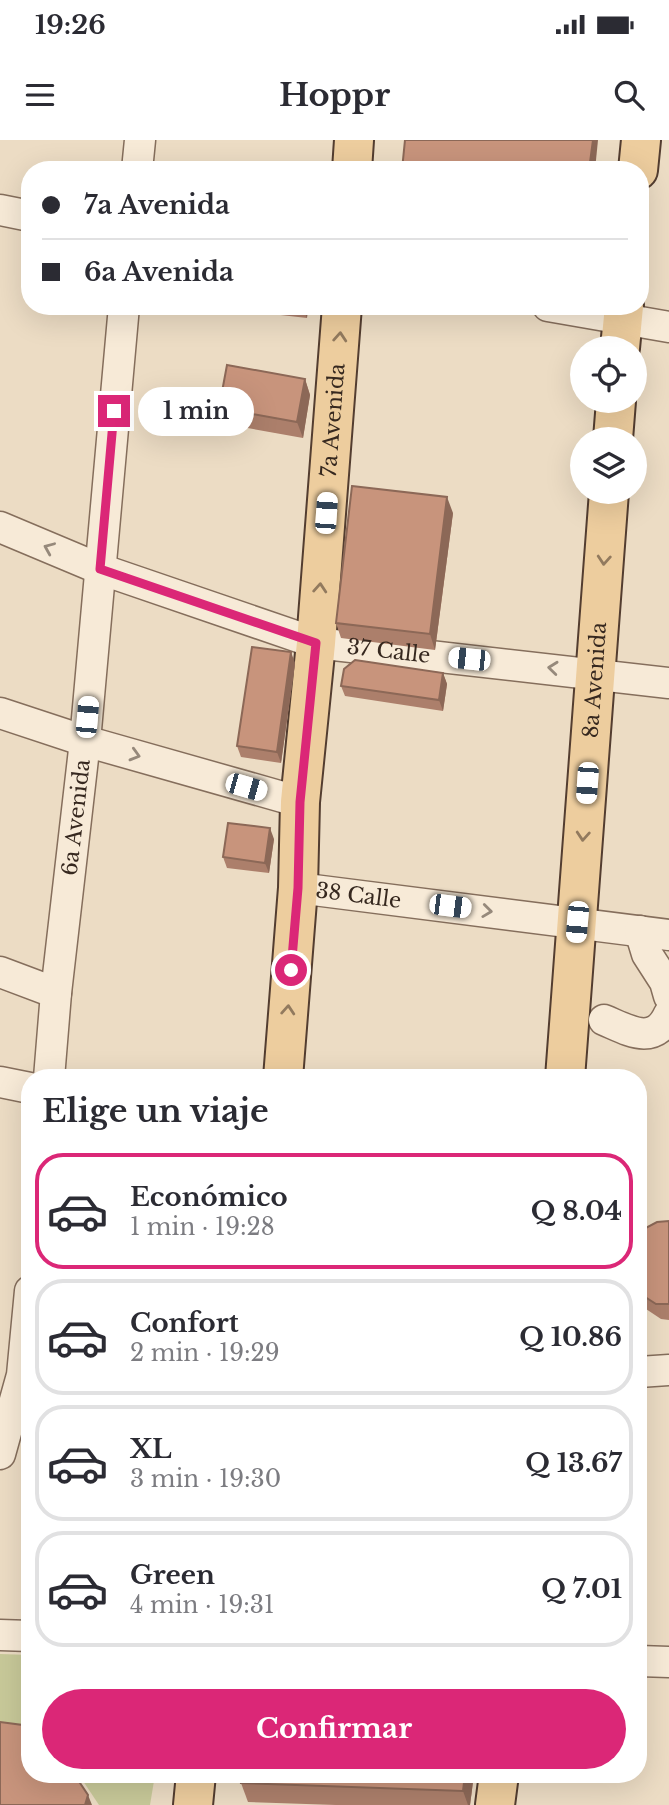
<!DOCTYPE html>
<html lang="es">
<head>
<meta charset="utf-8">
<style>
  :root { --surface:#fff; --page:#f7f7f7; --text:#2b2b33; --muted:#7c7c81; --line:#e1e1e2; --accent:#db2777 }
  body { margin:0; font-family:"Libre Baskerville",serif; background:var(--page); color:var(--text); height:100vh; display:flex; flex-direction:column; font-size:26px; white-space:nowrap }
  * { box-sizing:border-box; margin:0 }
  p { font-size:23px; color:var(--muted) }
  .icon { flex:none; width:38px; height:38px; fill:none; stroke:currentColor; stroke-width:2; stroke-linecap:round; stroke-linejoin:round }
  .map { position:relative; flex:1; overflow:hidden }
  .panel { position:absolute; left:21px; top:929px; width:626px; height:714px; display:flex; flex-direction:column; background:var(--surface); border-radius:28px; box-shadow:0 7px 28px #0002 }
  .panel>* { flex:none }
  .guide { position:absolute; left:21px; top:21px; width:628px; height:154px; border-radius:28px; box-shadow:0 7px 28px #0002; display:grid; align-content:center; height:154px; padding:0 21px; background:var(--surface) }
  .buttons { position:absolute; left:570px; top:196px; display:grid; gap:14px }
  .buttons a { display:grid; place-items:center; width:77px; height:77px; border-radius:50%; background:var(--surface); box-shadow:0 7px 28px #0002; font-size:35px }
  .end { position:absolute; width:32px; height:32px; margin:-16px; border:9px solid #db2777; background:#fff; box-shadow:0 0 0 4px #fff }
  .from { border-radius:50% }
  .bubble { position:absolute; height:49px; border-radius:24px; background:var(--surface); box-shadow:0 7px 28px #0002; font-size:23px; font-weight:800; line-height:49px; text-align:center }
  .car { position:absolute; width:21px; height:42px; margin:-21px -10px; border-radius:9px; box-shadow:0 0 5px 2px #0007; background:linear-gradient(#fff 24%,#345 0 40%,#fff 0 76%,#345 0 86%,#fff 0) }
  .guide b { display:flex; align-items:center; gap:24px; height:66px; font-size:26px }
  .guide b+b { border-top:2px solid var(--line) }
  .guide i { width:18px; height:18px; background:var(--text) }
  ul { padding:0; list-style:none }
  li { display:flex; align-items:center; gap:21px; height:116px; margin:0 14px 10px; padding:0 7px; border:4px solid var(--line); border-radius:28px }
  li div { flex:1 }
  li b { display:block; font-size:26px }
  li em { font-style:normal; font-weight:800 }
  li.on { border-color:var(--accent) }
  li>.icon { width:63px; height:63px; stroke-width:1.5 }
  h2 { padding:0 21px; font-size:32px; line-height:84px }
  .action { display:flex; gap:14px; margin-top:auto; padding:14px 21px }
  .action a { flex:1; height:80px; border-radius:42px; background:var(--accent); color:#fff; font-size:28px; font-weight:800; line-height:80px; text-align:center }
  .status { display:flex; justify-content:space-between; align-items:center; height:49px; padding:0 35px; background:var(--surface); direction:ltr }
  .status svg { height:19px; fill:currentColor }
  header { display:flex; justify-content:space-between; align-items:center; height:91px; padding:0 21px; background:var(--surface); font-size:32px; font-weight:800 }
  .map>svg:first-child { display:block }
  .green { fill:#c8c999 }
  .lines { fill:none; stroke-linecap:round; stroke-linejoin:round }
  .minor-casing { stroke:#856e5c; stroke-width:33 }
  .major-casing { stroke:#533d30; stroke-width:42 }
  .minor { stroke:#f7ead7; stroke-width:30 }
  .major { stroke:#edcd9e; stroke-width:38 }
  .wall { fill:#ac7f6b }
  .shaded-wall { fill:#8c6857 }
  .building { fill:#c8947c; stroke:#8c6857; stroke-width:2 }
  .oneway { stroke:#927a5e }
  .oneway2 { stroke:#96897b }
  .route { stroke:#db2777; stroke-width:9 }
  .labels { text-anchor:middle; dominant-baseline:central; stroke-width:5; stroke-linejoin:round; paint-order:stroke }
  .street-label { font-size:21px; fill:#36281f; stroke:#f3e7d3 }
</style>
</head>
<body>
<div class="status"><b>19:26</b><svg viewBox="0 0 49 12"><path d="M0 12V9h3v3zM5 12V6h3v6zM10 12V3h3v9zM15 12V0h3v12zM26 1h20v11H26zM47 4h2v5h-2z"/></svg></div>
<header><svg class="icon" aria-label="menu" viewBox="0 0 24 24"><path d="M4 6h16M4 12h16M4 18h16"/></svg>Hoppr<svg class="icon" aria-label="search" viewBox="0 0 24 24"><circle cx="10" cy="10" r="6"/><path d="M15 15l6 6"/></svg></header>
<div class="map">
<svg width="669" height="1665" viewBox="0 0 669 1665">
  <rect width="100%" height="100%" fill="#ecdcc4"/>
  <g class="green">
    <path d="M0,1514L30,1515V1595L0,1591Z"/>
    <path d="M79,1635H155L150,1665H99Z"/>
  </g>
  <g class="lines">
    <defs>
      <g id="minor">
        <path d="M137,30L140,0"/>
        <path d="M0,70L30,76"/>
        <path d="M548,166L669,187"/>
        <path id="s1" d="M0,387L100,429L316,503L669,543"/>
        <path d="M0,573L85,601L300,662"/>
        <path id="s2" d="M298,748L669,795"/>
        <path d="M640,791L647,814L665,842L669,856"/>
        <path d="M0,832L56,853"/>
        <path d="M604,880C628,890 654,907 669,874"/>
        <path id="s3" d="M49,938L56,853L85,601L124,166"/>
        <path d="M0,942L30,948"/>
        <path d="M639,1232L669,1230"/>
        <path d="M0,1314L22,1235L30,1151"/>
        <path d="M0,1495L30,1496"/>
        <path d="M639,1521L669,1522"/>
      </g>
      <g id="major">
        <path d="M352,30L354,0"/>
        <path d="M638,30L641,0"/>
        <path d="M620,208L624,166"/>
        <path d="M613,299L616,261"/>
        <path id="s4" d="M283,938L298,748L300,662L316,503L342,166"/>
        <path id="s5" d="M565,938L609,352"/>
        <path d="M193,1665L196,1634"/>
        <path d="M495,1665L499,1634"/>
      </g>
    </defs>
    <use href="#minor" class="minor-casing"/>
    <use href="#major" class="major-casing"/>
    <use href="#minor" class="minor"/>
    <use href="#major" class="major"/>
  </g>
  <g class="wall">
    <path d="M226,166H308L307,178L227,169Z"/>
    <path d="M305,239L310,255L303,298L225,284L219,268Z"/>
    <path d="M453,373L435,510L341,498L336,483Z"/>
    <path d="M295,523L281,623L241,617L237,606Z"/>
    <path d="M443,533L447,544L443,571L345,556L341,546Z"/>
    <path d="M274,699L269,733L227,728L223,717Z"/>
    <path d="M669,1081V1180L661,1179L643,1167L639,1161V1093Z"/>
    <path d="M474,1634L470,1665H336L248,1662L241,1643Z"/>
  </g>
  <g class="shaded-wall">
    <path d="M593,0H598L595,30H589Z"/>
    <path d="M303,166H308L307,178L303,168Z"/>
    <path d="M305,239L310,255L303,298L297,282Z"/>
    <path d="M447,357L453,373L435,510L430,494Z"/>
    <path d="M291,512L295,523L281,623L277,612Z"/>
    <path d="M443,533L447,544L443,571L439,560Z"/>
    <path d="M270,688L274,699L269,733L265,723Z"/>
    <path d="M465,1634H474L470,1665H468L463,1651Z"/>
    <path d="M88,1655L92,1665H85Z"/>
  </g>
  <g class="building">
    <path d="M405,0H593L589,30H402Z"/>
    <path d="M227,225L305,239L297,282L219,268Z"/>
    <path d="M352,346L447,357L430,494L336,483Z"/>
    <path d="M252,507L291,512L277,612L237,606Z"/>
    <path d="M355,520L443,533L439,560L341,546L344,529Z"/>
    <path d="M228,683L270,688L265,723L223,717Z"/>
    <path d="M669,1081V1164H656L639,1153V1093L640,1091L657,1082Z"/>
    <path d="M0,1582L30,1586V1634H74L88,1655L85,1665H0Z"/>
    <path d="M242,1634H465L463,1651L241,1643Z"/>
  </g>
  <defs><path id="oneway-chevron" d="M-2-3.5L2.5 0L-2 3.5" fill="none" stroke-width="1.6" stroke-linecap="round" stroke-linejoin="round" transform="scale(1.75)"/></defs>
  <g class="oneway">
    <use href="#oneway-chevron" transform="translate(340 197) rotate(-86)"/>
    <use href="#oneway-chevron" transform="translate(604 420) rotate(94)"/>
    <use href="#oneway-chevron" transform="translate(320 448) rotate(-86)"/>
    <use href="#oneway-chevron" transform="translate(583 696) rotate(94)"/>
    <use href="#oneway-chevron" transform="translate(288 870) rotate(-86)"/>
  </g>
  <g class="oneway2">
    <use href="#oneway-chevron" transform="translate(49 408) rotate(-157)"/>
    <use href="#oneway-chevron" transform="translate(553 528) rotate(-174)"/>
    <use href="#oneway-chevron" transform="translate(135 615) rotate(16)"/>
    <use href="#oneway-chevron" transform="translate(487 771) rotate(7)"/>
  </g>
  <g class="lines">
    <path class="route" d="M114,271L100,429L316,503L300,662L298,748L291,830"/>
  </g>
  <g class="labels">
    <g class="street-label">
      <text stroke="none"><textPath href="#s4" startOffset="660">7a Avenida</textPath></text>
      <text stroke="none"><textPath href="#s1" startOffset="410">37 Calle</textPath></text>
      <text stroke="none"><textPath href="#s5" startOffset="399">8a Avenida</textPath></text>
      <text stroke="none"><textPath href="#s3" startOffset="262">6a Avenida</textPath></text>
      <text stroke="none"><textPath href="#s2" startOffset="61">38 Calle</textPath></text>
    </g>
  </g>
</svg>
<div class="buttons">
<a><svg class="icon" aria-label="locate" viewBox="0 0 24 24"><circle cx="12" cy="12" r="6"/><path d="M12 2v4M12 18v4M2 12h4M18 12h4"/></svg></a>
<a><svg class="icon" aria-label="layers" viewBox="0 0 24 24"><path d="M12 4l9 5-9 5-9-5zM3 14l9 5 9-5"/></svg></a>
</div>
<i class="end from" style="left:291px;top:830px"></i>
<i class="end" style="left:114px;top:271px"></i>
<div class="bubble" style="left:138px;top:247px;width:116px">1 min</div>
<i class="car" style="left:326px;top:373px;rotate:4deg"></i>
<i class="car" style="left:469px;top:519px;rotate:276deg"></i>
<i class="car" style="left:87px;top:577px;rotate:5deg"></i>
<i class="car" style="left:587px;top:643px;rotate:184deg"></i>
<i class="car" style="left:246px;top:647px;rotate:106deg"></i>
<i class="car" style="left:450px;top:766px;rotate:97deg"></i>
<i class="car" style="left:577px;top:782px;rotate:185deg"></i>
<div class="guide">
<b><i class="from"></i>7a Avenida</b>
<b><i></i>6a Avenida</b>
</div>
<section class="panel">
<h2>Elige un viaje</h2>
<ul>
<li class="on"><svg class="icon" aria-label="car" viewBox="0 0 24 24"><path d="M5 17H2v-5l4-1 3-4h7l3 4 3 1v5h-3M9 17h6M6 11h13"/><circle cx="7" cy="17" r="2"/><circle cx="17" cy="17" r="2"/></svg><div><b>Económico</b><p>1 min · 19:28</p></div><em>Q 8.04</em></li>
<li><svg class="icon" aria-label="car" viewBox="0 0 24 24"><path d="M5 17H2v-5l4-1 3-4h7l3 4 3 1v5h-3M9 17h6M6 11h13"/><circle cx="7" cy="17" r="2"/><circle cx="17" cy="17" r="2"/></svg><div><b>Confort</b><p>2 min · 19:29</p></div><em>Q 10.86</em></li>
<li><svg class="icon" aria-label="car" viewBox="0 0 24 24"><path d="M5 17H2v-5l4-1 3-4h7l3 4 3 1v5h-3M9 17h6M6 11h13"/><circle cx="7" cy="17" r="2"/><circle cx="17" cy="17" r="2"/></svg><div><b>XL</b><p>3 min · 19:30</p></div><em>Q 13.67</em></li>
<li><svg class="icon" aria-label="car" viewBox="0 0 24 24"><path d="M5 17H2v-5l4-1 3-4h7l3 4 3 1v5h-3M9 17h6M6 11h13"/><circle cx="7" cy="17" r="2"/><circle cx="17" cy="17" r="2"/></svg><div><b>Green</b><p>4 min · 19:31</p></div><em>Q 7.01</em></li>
</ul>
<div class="action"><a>Confirmar</a></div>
</section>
</div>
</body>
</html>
